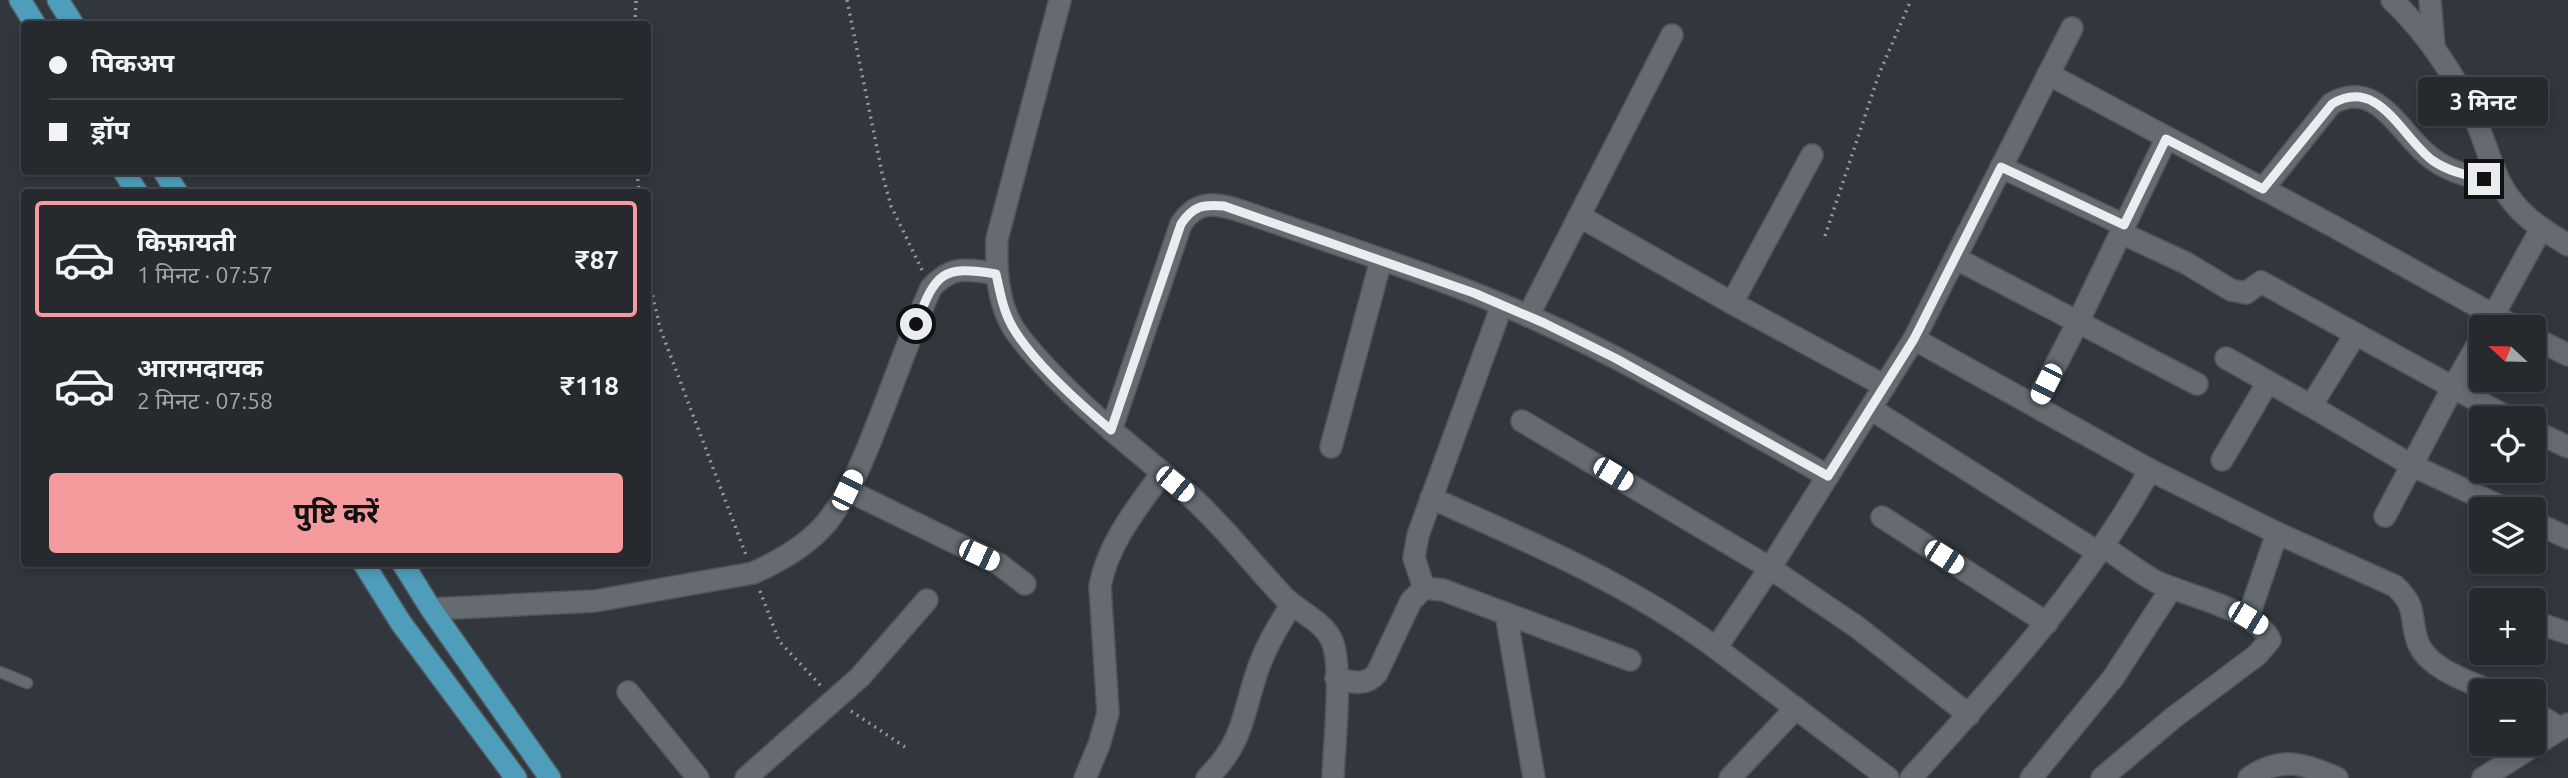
<!DOCTYPE html>
<html lang="hi">
<head>
<meta charset="utf-8">
<style>
  :root { --surface:#26292e; --page:#2e3136; --text:#f1f3f6; --muted:#a4a6aa; --line:#42454a; --accent:#f59b9d }
  body { margin:0; font-family:Ubuntu,"Noto Sans Devanagari",sans-serif; background:var(--page); color:var(--text); height:100vh; display:flex; flex-direction:column; font-size:26px; white-space:nowrap }
  * { box-sizing:border-box; margin:0 }
  p { font-size:23px; color:var(--muted) }
  .icon { flex:none; width:38px; height:38px; fill:none; stroke:currentColor; stroke-width:2; stroke-linecap:round; stroke-linejoin:round }
  .map { position:relative; flex:1; overflow:hidden }
  .side { position:absolute; left:21px; top:189px; width:630px; height:378px; display:flex; flex-direction:column; background:var(--surface); border-radius:7px; box-shadow:0 4px 10px #0003,0 0 0 2px var(--line) }
  .side>* { flex:none }
  .top-card { position:absolute; left:21px; top:21px; width:630px; height:154px; border-radius:7px; box-shadow:0 4px 10px #0003,0 0 0 2px var(--line); display:grid; align-content:center; height:154px; padding:0 28px; background:var(--surface) }
  .needle { width:46px; rotate:292deg }
  .tools { position:absolute; left:2469px; top:315px; display:grid; gap:14px }
  .tools a { display:grid; place-items:center; width:77px; height:77px; border-radius:7px; background:var(--surface); box-shadow:0 4px 10px #0003,0 0 0 2px var(--line); font-size:35px }
  .end { position:absolute; width:32px; height:32px; margin:-16px; border:9px solid #e9edf0; background:#111; box-shadow:0 0 0 4px #111 }
  .from { border-radius:50% }
  .bubble { position:absolute; height:49px; border-radius:7px; background:var(--surface); box-shadow:0 4px 10px #0003,0 0 0 2px var(--line); font-size:23px; font-weight:700; line-height:49px; text-align:center }
  .car { position:absolute; width:21px; height:42px; margin:-21px -10px; border-radius:9px; box-shadow:0 0 5px 2px #0007; background:linear-gradient(#fff 24%,#345 0 40%,#fff 0 76%,#345 0 86%,#fff 0) }
  .top-card b { display:flex; align-items:center; gap:24px; height:66px; font-size:26px }
  .top-card b+b { border-top:2px solid var(--line) }
  .top-card i { width:18px; height:18px; background:var(--text) }
  ul { padding:12px 0 0; list-style:none }
  li { display:flex; align-items:center; gap:21px; height:116px; margin:0 14px 10px; padding:0 14px; border:4px solid transparent; border-radius:7px }
  li div { flex:1 }
  li b { display:block; font-size:26px }
  li em { font-style:normal; font-weight:700 }
  li.active { border-color:var(--accent) }
  li>.icon { width:63px; height:63px; stroke-width:1.5 }
  .primary-button { display:flex; gap:14px; margin-top:auto; padding:14px 28px }
  .primary-button a { flex:1; height:80px; border-radius:7px; background:var(--accent); color:#111; font-size:28px; font-weight:700; line-height:80px; text-align:center }
  .map>svg:first-child { display:block }
  .lines { fill:none; stroke-linecap:round; stroke-linejoin:round }
  .lane-casing { stroke:#505559; stroke-width:13 }
  .street-casing { stroke:#505559; stroke-width:24 }
  .secondary-casing { stroke:#505559; stroke-width:24 }
  .primary-casing { stroke:#505559; stroke-width:24 }
  .path { stroke:#95999d; stroke-width:3.5; stroke-dasharray:2 5; stroke-linecap:butt }
  .lane { stroke:#656b71; stroke-width:10 }
  .street { stroke:#656b71; stroke-width:21 }
  .secondary { stroke:#656b71; stroke-width:21 }
  .primary { stroke:#4e9dba; stroke-width:21 }
  .route { stroke:#e9edf0; stroke-width:9 }
</style>
</head>
<body>
<div class="map">
<svg width="2568" height="778" viewBox="0 0 2568 778">
  <rect width="100%" height="100%" fill="#32373d"/>
  <g class="lines">
    <defs>
      <path id="lane" d="M0,672L27,683"/>
      <g id="street">
        <path d="M1060,0L997,239C996,269 997,299 1012,326C1023,344 1039,360 1053,375C1095,419 1142,455 1188,494C1223,525 1250,561 1282,595C1296,611 1324,621 1332,641C1343,666 1334,747 1333,778"/>
        <path d="M2392,0C2428,34 2454,74 2475,119C2485,140 2490,164 2501,184C2516,213 2541,229 2568,245"/>
        <path d="M2430,0L2434,46"/>
        <path d="M2048,74L2333,226L2515,327"/>
        <path d="M2001,167L2124,225"/>
        <path d="M2263,189L2331,104C2379,76 2401,138 2434,160C2453,174 2477,178 2500,183"/>
        <path d="M1579,216L1732,303L1885,386"/>
        <path d="M2121,233L2186,263L2231,290L2246,293L2261,282L2509,418"/>
        <path d="M1955,258L2197,384"/>
        <path d="M1732,303L1812,155"/>
        <path d="M1528,316L1672,35"/>
        <path d="M2487,327L2541,229"/>
        <path d="M2355,335L2311,406L2411,465L2506,509"/>
        <path d="M2534,338L2568,355"/>
        <path d="M1914,339L2150,470L2277,533L2395,586C2420,609 2408,620 2419,645C2431,670 2468,681 2491,691"/>
        <path d="M2226,358L2311,406"/>
        <path d="M2035,405L2078,322L2166,139"/>
        <path d="M1871,409L2099,553"/>
        <path d="M1522,421L1770,568L1857,627L1969,715"/>
        <path d="M1111,430L1181,224C1201,193 1227,207 1256,216C1352,250 1451,280 1544,323C1642,367 1734,424 1828,476"/>
        <path d="M2534,431L2568,447"/>
        <path d="M1331,447L1381,260"/>
        <path d="M2222,460L2268,382"/>
        <path d="M847,490L999,564L1025,584"/>
        <path d="M1431,498C1530,542 1629,584 1716,648"/>
        <path d="M2385,516L2452,389L2482,337"/>
        <path d="M1882,517L2047,623"/>
        <path d="M2534,522L2568,538"/>
        <path d="M1424,588L1414,558L1418,535L1502,305"/>
        <path d="M431,609L595,601L753,573C780,561 808,545 827,522C851,492 866,453 880,417C897,374 912,330 931,288C952,265 967,269 996,274"/>
        <path d="M1506,614L1534,778"/>
        <path d="M2248,618L2277,533"/>
        <path d="M2534,622L2568,633"/>
        <path d="M1336,678C1351,682 1366,687 1377,673L1411,601L1424,588L1443,590L1630,660"/>
        <path d="M628,692L698,778"/>
        <path d="M2534,712L2561,729"/>
        <path d="M746,778L860,677L927,600"/>
        <path d="M1085,778L1099,745L1108,713L1100,586C1108,543 1137,508 1162,473"/>
        <path d="M1730,778L1796,708"/>
        <path d="M1888,778L1716,648L1770,568L1914,339L2072,28"/>
        <path d="M1911,778C1999,681 2086,585 2150,470"/>
        <path d="M2031,778L2113,678L2171,589"/>
        <path d="M2102,778L2173,718L2257,655L2270,640C2258,610 2183,595 2155,581C2137,571 2121,558 2104,547"/>
        <path d="M2249,778C2280,755 2306,764 2337,778"/>
        <path d="M2483,778L2568,724"/>
      </g>
      <path id="secondary" d="M1207,778C1241,745 1242,720 1255,678C1263,651 1277,628 1291,605"/>
      <g id="primary">
        <path d="M20,0L35,24"/>
        <path d="M58,0L73,24"/>
        <path d="M124,172L137,192"/>
        <path d="M164,172L177,192"/>
        <path d="M364,564L401,623L516,778"/>
        <path d="M403,564L431,609L550,778"/>
      </g>
    </defs>
    <use href="#lane" class="lane-casing"/>
    <use href="#street" class="street-casing"/>
    <use href="#secondary" class="secondary-casing"/>
    <use href="#primary" class="primary-casing"/>
    <g class="path">
      <path d="M847,0L882,173L891,206L922,270"/>
      <path d="M635,24L636,0"/>
      <path d="M637,172L639,192"/>
      <path d="M1825,236L1879,74L1911,0"/>
      <path d="M648,275L660,328L746,555"/>
      <path d="M760,591L779,641L821,686"/>
      <path d="M851,711L905,747"/>
    </g>
    <use href="#lane" class="lane"/>
    <use href="#street" class="street"/>
    <use href="#secondary" class="secondary"/>
    <use href="#primary" class="primary"/>
  </g>
  <g class="lines">
    <path class="route" d="M916,324C936,273 941,265 996,274C1000,292 1003,310 1012,326C1032,361 1080,404 1111,430L1181,224C1193,206 1203,204 1224,206L1474,293L1544,323L1615,358L1828,476L1914,339L2001,167L2124,225L2166,139L2263,189L2332,104C2378,76 2401,136 2432,160C2447,171 2466,175 2484,179"/>
  </g>
</svg>
<div class="tools">
<a><svg class="needle" viewBox="-14 -14 28 28"><path d="M0-13l5 13h-10z" fill="#e53935"/><path d="M0 13l5-13h-10z" fill="#a4a6aa"/></svg></a>
<a><svg class="icon" aria-label="locate" viewBox="0 0 24 24"><circle cx="12" cy="12" r="6"/><path d="M12 2v4M12 18v4M2 12h4M18 12h4"/></svg></a>
<a><svg class="icon" aria-label="layers" viewBox="0 0 24 24"><path d="M12 4l9 5-9 5-9-5zM3 14l9 5 9-5"/></svg></a>
<a>+</a>
<a>−</a>
</div>
<i class="end from" style="left:916px;top:324px"></i>
<i class="end" style="left:2484px;top:179px"></i>
<div class="bubble" style="left:2418px;top:77px;width:130px">3 मिनट</div>
<i class="car" style="left:2046px;top:384px;rotate:207deg"></i>
<i class="car" style="left:1613px;top:474px;rotate:121deg"></i>
<i class="car" style="left:1175px;top:484px;rotate:129deg"></i>
<i class="car" style="left:847px;top:490px;rotate:26deg"></i>
<i class="car" style="left:979px;top:555px;rotate:115deg"></i>
<i class="car" style="left:1944px;top:557px;rotate:123deg"></i>
<i class="car" style="left:2248px;top:618px;rotate:121deg"></i>
<div class="top-card">
<b><i class="from"></i>पिकअप</b>
<b><i></i>ड्रॉप</b>
</div>
<section class="side">
<ul>
<li class="active"><svg class="icon" aria-label="car" viewBox="0 0 24 24"><path d="M5 17H2v-5l4-1 3-4h7l3 4 3 1v5h-3M9 17h6M6 11h13"/><circle cx="7" cy="17" r="2"/><circle cx="17" cy="17" r="2"/></svg><div><b>किफ़ायती</b><p>1 मिनट · 07:57</p></div><em>₹87</em></li>
<li><svg class="icon" aria-label="car" viewBox="0 0 24 24"><path d="M5 17H2v-5l4-1 3-4h7l3 4 3 1v5h-3M9 17h6M6 11h13"/><circle cx="7" cy="17" r="2"/><circle cx="17" cy="17" r="2"/></svg><div><b>आरामदायक</b><p>2 मिनट · 07:58</p></div><em>₹118</em></li>
</ul>
<div class="primary-button"><a>पुष्टि करें</a></div>
</section>
</div>
</body>
</html>
